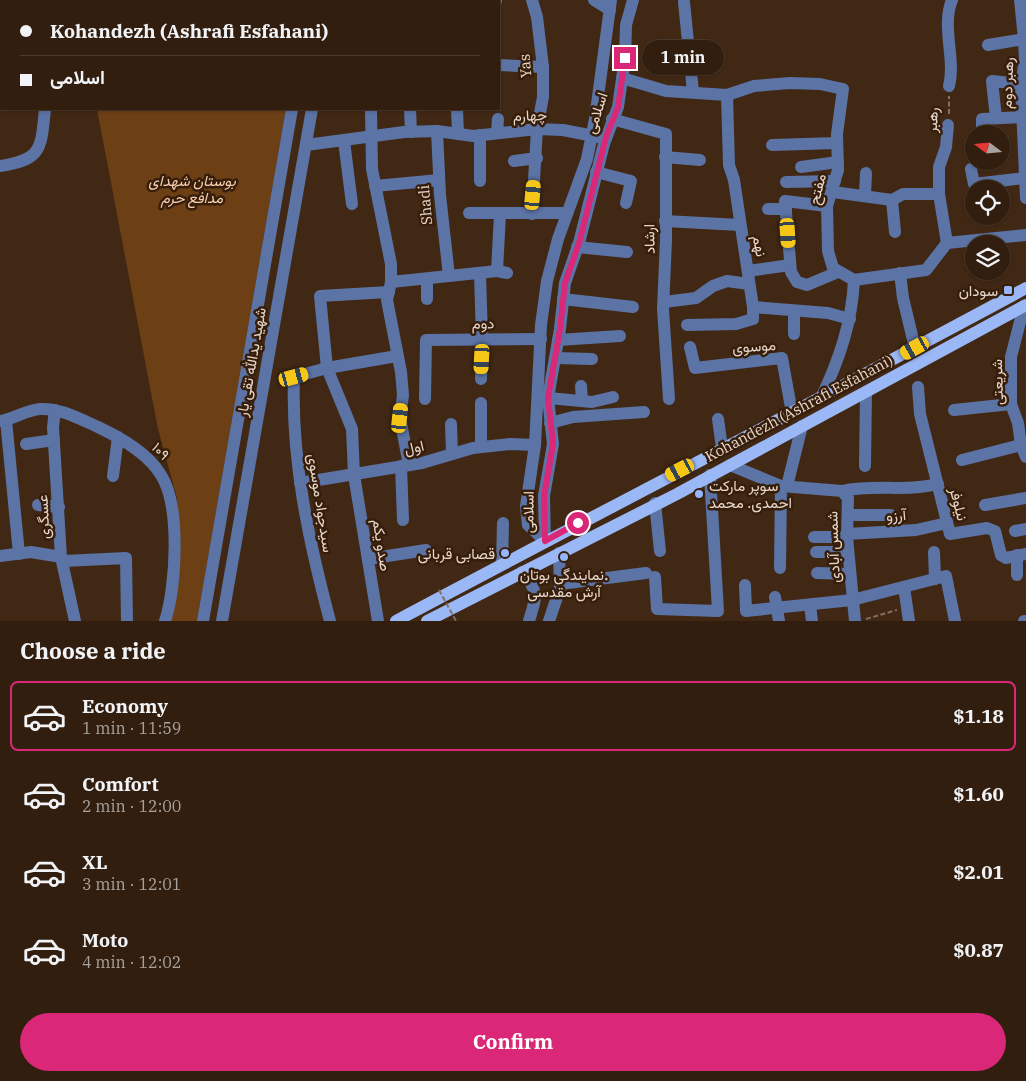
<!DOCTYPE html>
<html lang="en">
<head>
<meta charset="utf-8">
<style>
  :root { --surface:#311e0f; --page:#392718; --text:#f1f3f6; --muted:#a8a29e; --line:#4c3c2f; --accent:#db2777 }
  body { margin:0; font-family:"IBM Plex Serif",Vazirmatn,serif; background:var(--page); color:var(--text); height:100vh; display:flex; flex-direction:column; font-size:19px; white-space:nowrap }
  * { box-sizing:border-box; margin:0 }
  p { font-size:16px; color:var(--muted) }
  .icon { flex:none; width:28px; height:28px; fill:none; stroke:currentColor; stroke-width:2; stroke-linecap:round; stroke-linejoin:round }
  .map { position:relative; height:621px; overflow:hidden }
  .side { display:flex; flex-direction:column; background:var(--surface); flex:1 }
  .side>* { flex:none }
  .banner { position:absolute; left:0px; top:0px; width:500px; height:110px; box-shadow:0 1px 4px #0004,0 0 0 1px var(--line); display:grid; align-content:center; height:110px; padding:0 20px; background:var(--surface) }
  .needle { width:32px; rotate:286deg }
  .tools { position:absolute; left:965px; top:125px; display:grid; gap:10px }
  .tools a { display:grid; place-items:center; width:45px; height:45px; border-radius:50%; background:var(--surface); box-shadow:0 1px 4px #0004,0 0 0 1px var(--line); font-size:25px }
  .end { position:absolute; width:22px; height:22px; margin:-11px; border:6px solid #db2777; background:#fff; box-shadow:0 0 0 2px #fff }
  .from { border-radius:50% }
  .bubble { position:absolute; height:35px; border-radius:18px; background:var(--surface); box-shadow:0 1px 4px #0004,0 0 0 1px var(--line); font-size:16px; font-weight:700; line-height:35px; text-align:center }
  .car { position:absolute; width:15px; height:30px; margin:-15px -8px; border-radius:6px; box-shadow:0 0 4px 1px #0007; background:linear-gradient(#f5c518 24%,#345 0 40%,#f5c518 0 76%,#345 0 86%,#f5c518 0) }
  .banner b { display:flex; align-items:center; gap:18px; height:48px; font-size:19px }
  .banner b+b { border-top:1px solid var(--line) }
  .banner i { width:12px; height:12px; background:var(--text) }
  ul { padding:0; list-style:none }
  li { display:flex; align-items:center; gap:15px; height:70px; margin:0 10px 8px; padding:0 10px; border:2px solid transparent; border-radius:8px }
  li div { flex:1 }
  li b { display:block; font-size:19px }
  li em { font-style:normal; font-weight:700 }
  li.selected { border-color:var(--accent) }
  li>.icon { width:45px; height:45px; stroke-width:1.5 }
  h2 { padding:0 20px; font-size:22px; line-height:60px }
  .action { display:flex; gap:10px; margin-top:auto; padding:10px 20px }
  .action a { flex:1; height:58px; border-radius:30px; background:var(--accent); color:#fff; font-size:20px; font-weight:700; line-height:58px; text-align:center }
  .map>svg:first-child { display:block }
  .green { fill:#6d3f15 }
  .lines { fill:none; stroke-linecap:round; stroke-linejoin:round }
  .path { stroke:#856f5f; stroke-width:2; stroke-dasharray:5 2.5; stroke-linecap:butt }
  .minor { stroke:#5b73a5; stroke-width:12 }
  .major { stroke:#9bb8f6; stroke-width:12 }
  .path-bridge { stroke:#856f5f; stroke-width:2; stroke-dasharray:5 2.5; stroke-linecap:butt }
  .route { stroke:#db2777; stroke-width:6 }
  .poi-dot { fill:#95b6fd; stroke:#361e0a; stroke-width:2 }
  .labels { text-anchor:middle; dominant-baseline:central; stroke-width:5; stroke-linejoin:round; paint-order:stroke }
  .street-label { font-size:15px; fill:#e7d7cb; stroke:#361e0a }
  .park-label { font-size:15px; font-style:italic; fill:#f7ceaf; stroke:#361e0a }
  .poi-label { font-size:15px; fill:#e7d7cb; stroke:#361e0a; text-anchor:end }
</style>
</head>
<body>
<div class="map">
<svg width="1026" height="621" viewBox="0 0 1026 621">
  <rect width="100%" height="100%" fill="#412814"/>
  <g class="green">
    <path d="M94,0H305V1Z"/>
    <path d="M97,109H286L197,621H170L178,589L177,498L158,429Z"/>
  </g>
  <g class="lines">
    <g class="path">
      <path d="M949,114V96"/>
      <path d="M866,619L897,610"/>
    </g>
    <g class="minor">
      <path d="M41,0V1"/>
      <path d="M594,0L610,10"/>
      <path d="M1020,0L1024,39L1025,61L1021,84L1026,198"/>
      <path d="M313,1V0"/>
      <path d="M331,1V0"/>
      <path d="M453,1V0"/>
      <path d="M496,1V0"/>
      <path d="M684,2L693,92"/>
      <path d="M988,45L1024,39"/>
      <path d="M499,65L543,67"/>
      <path d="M622,78L666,91L727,95L754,86L790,83L820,84L843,89L837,134L838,170L827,206L828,251L833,268L854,280C852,323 839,360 821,398"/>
      <path d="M949,86C956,59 941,27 952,0"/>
      <path d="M727,95L729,165L734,180L753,307L828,313L850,319"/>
      <path d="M371,109L372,169L391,264V282L387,300L401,372L403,395L400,418L409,465"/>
      <path d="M410,109L411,132"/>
      <path d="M457,109L458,134"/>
      <path d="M996,118L992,81L1021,84"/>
      <path d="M612,119L666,134V240L663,309L669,399"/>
      <path d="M437,131L440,195L449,276"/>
      <path d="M497,133L498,119"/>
      <path d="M982,134V119L1022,117"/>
      <path d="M344,141L352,204"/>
      <path d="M306,145L404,132L437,131L473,136L537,129L563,130L599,137"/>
      <path d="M772,145L837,143"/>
      <path d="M665,157L700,160"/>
      <path d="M514,161L537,158"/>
      <path d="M0,166C43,160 41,147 45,109"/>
      <path d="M801,167L838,162"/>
      <path d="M971,169L974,184L1025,178"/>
      <path d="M596,172L631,181L626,203"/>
      <path d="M480,181V135"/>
      <path d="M786,182L835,181"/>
      <path d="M375,186L439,180"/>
      <path d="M833,192L892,200L903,194H939"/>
      <path d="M865,195L866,173"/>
      <path d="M892,200L895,232"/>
      <path d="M827,206L785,201L791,272L797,282L807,285L838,272"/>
      <path d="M768,209H786"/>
      <path d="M469,213H567"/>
      <path d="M532,214L537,129L543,97V67L537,17L532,0"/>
      <path d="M665,221L740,225"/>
      <path d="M947,243L939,194V167L946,147L948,125"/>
      <path d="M577,247L627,252"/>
      <path d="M497,271L500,214"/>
      <path d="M748,271L790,265"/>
      <path d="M480,273L482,339L481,379"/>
      <path d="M900,273L903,298L915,348"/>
      <path d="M854,280L926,270L947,243L1026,235"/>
      <path d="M391,282L497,271L507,273"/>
      <path d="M427,299V279"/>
      <path d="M563,299L633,307"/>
      <path d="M664,302L696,298L713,286L727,281L749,284"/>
      <path d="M1024,306L1011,357V404L1018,423L1021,445L1026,457"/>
      <path d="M687,325L736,324L753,319V307"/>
      <path d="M794,334V311"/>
      <path d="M558,340L620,336"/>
      <path d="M690,347L695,368L782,358L792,413"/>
      <path d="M555,358L592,359"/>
      <path d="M581,386L582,401"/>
      <path d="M918,387L920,414L950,534L987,528L995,531L1001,555L1006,558L1026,554"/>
      <path d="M548,398L592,402L613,397"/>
      <path d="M425,399L426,340L541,339"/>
      <path d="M55,410L53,427L61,557L75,621"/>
      <path d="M954,410L1011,404"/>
      <path d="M718,419L722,448"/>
      <path d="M6,420L19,554"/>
      <path d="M0,421C14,419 26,410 40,409C61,408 80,419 98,427C121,438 148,453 161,475C181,506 176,587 165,621"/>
      <path d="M550,423L573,417L644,412"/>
      <path d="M451,424L452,454"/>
      <path d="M26,444L54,440"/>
      <path d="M481,447V403"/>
      <path d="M962,460L1021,445"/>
      <path d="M730,465L781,486L842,491L848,498L847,537L855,621"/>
      <path d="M401,466L403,520"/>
      <path d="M865,466L866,392"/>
      <path d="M113,476L118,437"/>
      <path d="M300,483L422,463L473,448L510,444L535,445"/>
      <path d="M787,486L802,426"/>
      <path d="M842,491C874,484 906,492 938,484"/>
      <path d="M655,503L660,551"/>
      <path d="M38,505L59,507"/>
      <path d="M985,505L1026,498"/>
      <path d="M848,515H891"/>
      <path d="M1015,531L1026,529"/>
      <path d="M847,534L916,530L947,523"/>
      <path d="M814,537H847"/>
      <path d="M545,541L528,525L526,506L535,445L541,325L547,281L558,239L587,159L595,119L611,0"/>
      <path d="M545,541L544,496L553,444L548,398L560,329L565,283L579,243L604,144L618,107L625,58L626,25L633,0"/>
      <path d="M816,552H848"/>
      <path d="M934,552L935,579"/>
      <path d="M1017,555V575"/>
      <path d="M0,556L31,552L61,557"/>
      <path d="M368,559L426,550"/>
      <path d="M64,561L126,558L127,621"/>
      <path d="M502,564L503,523"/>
      <path d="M780,568L781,486"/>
      <path d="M522,572C540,592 536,597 529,621"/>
      <path d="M817,573L850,574"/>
      <path d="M655,577L657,609L718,611L710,475"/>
      <path d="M560,584L646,573"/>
      <path d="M745,585L746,611L852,600L946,576L955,621"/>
      <path d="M904,587L909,621"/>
      <path d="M775,597L779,621"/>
      <path d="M810,605L812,621"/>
      <path d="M203,621L292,109"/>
      <path d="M222,621L312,109"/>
      <path d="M330,621C309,542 291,460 294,377L327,368L397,356"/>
      <path d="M378,621L354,475L352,429L327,368L320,296L389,292"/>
      <path d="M549,621L560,588L559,553"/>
      <path d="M1024,621H1026"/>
    </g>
    <g class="major">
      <path d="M396,621C606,509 817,401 1026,288"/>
      <path d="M427,621L677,494L1026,305"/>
    </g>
    <path class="path-bridge" d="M439,590L456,621"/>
  </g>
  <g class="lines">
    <path class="route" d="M578,523L545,541L544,496L553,444L548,398L560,329L565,283L579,243L606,137L618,107L625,58"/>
  </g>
  <g class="poi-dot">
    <rect x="1003" y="285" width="10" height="10" rx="2.5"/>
    <circle cx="699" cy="494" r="5"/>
    <circle cx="505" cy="553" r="5"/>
    <circle cx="564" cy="557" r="5"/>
  </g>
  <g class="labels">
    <g class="street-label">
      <text transform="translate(525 66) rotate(-95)">Yas</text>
      <text transform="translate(1007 83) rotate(-88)">رهبر دوم</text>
      <text transform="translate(596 113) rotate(-72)">اسلامی</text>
      <text transform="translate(530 115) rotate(-2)">چهارم</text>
      <text transform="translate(932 120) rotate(-86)">رهبر</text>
      <text transform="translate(817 189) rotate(-76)">مفتح</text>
      <text transform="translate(425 205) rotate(-95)">Shadi</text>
      <text transform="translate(649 239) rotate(-91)">ارشاد</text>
      <text transform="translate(760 246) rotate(79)">نهم</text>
      <text transform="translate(483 323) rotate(-1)">دوم</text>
      <text transform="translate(754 346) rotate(-4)">موسوی</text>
      <text transform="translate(251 362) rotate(-80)">شهید یدالله تقی یار</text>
      <text transform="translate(997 382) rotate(-91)">شریعتی</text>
      <text transform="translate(799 408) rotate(-28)">Kohandezh (Ashrafi Esfahani)</text>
      <text transform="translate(414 447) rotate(-13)">اول</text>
      <text transform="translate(161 451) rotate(45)">۱۰۹</text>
      <text transform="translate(321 503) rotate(81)">سیدجواد موسوی</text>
      <text transform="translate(959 504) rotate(76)">نیلوفر</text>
      <text transform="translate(528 512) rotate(-89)">اسلامی</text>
      <text transform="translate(896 515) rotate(-5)">آرزو</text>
      <text transform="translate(43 517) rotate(-93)">عسگری</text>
      <text transform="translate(382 545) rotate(81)">صدو یکم</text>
      <text transform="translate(833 547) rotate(-92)">شمس آبادی</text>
    </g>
    <g class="park-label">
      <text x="192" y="180">بوستان شهدای<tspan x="192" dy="17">مدافع حرم</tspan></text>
    </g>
    <g class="poi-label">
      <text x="998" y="290">سودان</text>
      <text x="709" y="485" text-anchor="start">سوپر مارکت<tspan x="709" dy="17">احمدی. محمد</tspan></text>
      <text x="495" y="553">قصابی قربانی</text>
      <text x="564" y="574" text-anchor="middle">نمایندگی بوتان.<tspan x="564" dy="17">آرش مقدسی</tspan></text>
    </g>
  </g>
</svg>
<div class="tools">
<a><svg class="needle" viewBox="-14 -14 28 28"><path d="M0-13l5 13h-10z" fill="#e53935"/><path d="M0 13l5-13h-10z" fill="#a8a29e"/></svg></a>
<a><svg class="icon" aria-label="locate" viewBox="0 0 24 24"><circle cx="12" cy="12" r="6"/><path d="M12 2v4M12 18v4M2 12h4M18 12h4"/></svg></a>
<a><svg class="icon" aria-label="layers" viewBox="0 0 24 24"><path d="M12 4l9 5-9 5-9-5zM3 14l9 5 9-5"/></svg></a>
</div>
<i class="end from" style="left:578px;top:523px"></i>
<i class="end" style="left:625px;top:58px"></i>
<div class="bubble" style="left:642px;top:40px;width:82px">1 min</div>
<i class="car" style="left:533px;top:195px;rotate:5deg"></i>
<i class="car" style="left:788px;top:233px;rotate:176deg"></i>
<i class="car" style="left:915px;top:348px;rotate:241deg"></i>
<i class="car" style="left:482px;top:359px;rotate:183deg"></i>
<i class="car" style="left:294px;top:377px;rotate:75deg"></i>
<i class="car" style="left:400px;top:418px;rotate:6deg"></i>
<i class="car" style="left:680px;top:470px;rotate:242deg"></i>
<div class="banner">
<b><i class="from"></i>Kohandezh (Ashrafi Esfahani)</b>
<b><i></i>اسلامی</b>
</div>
</div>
<section class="side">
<h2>Choose a ride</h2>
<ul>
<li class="selected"><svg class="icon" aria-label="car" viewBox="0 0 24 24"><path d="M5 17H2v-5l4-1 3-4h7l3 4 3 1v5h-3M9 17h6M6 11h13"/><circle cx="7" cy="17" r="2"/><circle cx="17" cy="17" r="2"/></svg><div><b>Economy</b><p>1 min · 11:59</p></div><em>$1.18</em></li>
<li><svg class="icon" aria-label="car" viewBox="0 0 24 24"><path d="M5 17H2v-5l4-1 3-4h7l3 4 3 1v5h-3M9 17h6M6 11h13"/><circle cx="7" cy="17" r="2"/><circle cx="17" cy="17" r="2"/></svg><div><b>Comfort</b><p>2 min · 12:00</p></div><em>$1.60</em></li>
<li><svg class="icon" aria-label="car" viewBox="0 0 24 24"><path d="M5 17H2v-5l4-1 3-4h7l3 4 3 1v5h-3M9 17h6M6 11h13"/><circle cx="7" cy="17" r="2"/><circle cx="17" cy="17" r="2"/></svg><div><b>XL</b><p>3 min · 12:01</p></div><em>$2.01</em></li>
<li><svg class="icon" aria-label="car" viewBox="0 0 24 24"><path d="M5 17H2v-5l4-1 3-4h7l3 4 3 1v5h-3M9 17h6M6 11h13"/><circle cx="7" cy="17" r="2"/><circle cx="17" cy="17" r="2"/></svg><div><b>Moto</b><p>4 min · 12:02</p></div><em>$0.87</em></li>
</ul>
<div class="action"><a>Confirm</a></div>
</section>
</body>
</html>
